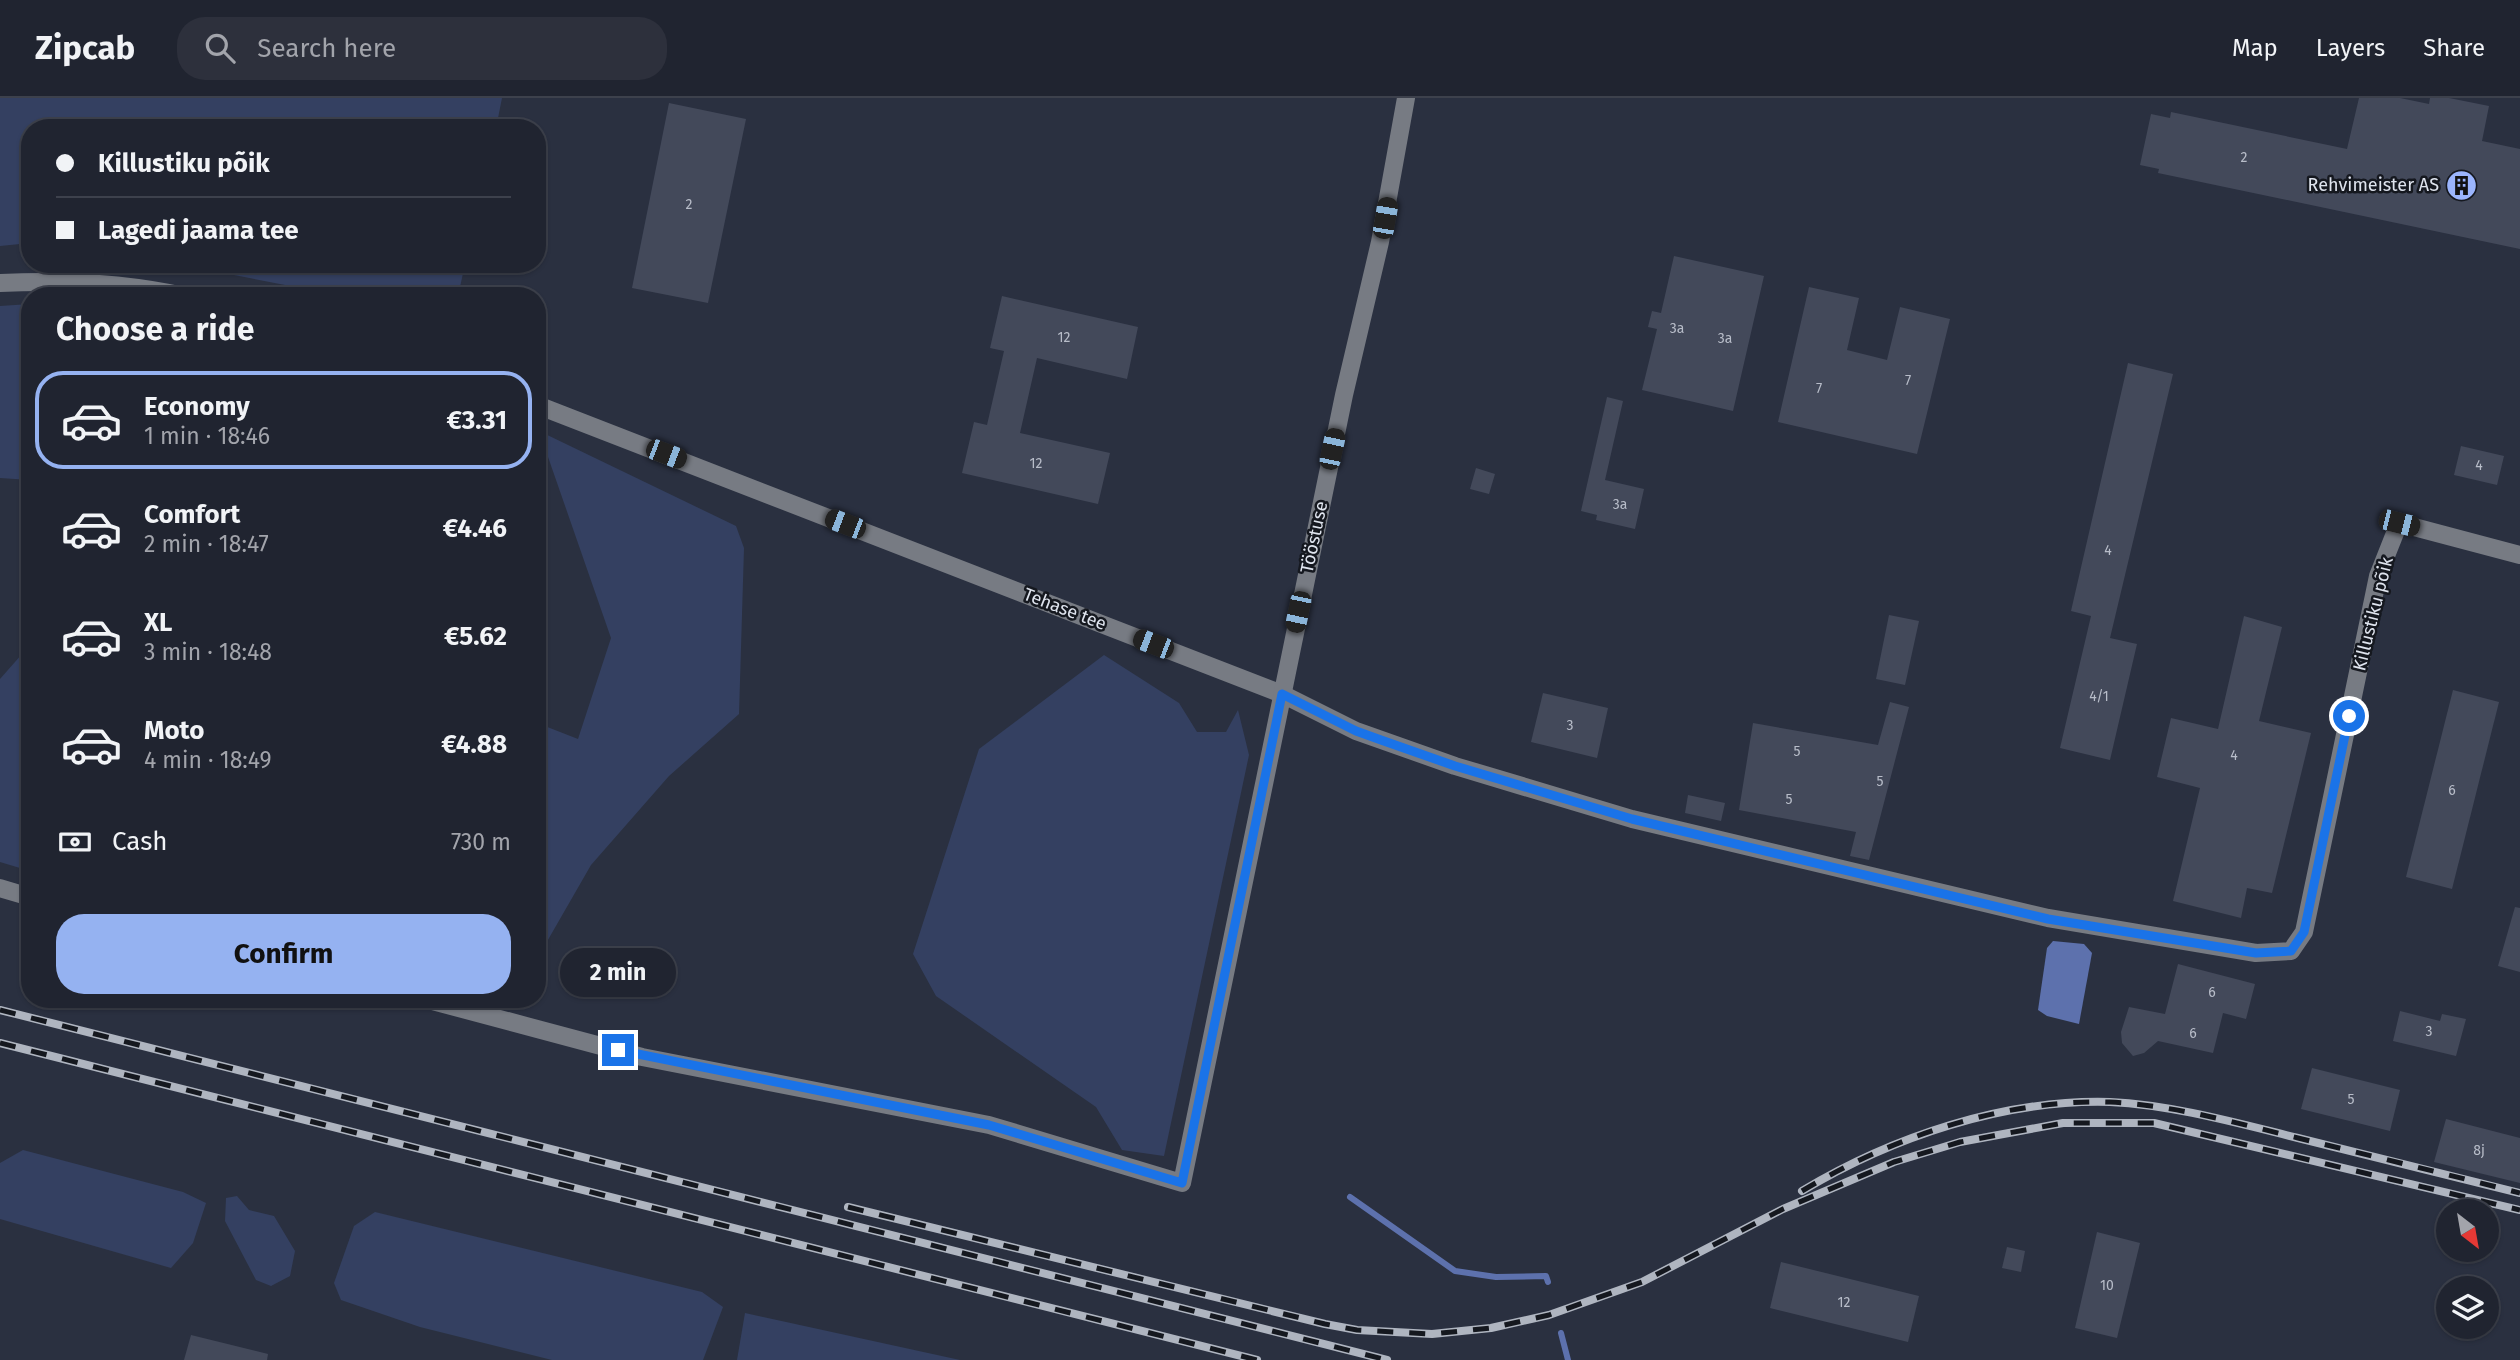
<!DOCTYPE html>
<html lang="en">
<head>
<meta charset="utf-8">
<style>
  :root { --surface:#202430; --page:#2d303c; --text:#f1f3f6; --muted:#a2a4ab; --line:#3d414c; --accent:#95b2f1 }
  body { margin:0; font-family:"Fira Sans",sans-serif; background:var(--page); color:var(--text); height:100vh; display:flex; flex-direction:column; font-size:26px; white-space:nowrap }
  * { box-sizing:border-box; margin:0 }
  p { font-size:23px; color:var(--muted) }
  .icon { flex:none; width:38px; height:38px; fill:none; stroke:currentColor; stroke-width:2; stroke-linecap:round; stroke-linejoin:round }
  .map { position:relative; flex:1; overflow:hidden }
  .drawer { position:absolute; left:21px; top:189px; width:525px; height:721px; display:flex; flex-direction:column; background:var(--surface); border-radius:28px; box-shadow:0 2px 5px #0004,0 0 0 2px var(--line) }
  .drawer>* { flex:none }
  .top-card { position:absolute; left:21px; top:21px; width:525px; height:154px; border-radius:28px; box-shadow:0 2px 5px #0004,0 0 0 2px var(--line); display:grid; align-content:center; height:154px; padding:0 35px; background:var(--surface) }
  .needle { width:46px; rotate:149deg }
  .tools { position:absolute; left:2436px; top:1101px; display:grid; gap:14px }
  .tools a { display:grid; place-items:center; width:63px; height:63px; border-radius:50%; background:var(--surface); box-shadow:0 2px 5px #0004,0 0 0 2px var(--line); font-size:35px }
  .end { position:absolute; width:32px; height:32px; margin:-16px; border:9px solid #1a73e8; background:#fff; box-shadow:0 0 0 4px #fff }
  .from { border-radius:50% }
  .bubble { position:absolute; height:49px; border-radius:24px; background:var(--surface); box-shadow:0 2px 5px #0004,0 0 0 2px var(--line); font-size:23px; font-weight:700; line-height:49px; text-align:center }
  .car { position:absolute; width:21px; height:42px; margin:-21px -10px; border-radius:9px; box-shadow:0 0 5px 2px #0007; background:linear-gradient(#222 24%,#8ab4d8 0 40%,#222 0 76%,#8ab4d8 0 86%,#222 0) }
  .top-card b { display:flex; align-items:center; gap:24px; height:66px; font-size:26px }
  .top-card b+b { border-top:2px solid var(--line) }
  .top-card i { width:18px; height:18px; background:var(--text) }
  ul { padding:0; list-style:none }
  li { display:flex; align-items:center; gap:21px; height:98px; margin:0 14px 10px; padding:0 21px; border:4px solid transparent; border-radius:28px }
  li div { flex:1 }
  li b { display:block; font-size:26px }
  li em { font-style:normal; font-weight:700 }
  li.active { border-color:var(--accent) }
  li>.icon { width:63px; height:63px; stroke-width:1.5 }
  h2 { padding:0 35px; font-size:32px; line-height:84px }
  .pay { display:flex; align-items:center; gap:18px; height:77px; padding:0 35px; font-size:26px }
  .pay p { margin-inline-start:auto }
  .cta { display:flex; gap:14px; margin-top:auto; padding:14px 35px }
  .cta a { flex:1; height:80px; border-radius:28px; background:var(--accent); color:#111; font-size:28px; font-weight:700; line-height:80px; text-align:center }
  header { display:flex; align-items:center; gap:42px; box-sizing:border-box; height:98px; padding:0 35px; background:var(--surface); border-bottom:2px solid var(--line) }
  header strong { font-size:33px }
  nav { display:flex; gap:38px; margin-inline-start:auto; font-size:24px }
  .search { width:490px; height:63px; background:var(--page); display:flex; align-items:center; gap:18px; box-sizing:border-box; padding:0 24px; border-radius:28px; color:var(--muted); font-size:26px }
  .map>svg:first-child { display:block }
  .green { fill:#344061 }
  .water { fill:#5d71ad }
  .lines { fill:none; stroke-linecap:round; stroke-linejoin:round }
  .stream { stroke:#5d71ad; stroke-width:6 }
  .building { fill:#43495a }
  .minor { stroke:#777b83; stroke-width:18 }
  .rail-casing { stroke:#afb5c0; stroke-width:8 }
  .rail { stroke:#15181f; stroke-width:5; stroke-dasharray:16; stroke-linecap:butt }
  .route { stroke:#1a73e8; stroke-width:9 }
  .labels { text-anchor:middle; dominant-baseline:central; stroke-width:5; stroke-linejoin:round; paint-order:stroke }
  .number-label { font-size:14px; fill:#b8bdc9 }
  .poi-label { font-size:18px; fill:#dfe4ee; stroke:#15181f; text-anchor:end }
  .street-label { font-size:18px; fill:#dfe4ee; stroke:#15181f }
</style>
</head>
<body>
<header>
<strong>Zipcab</strong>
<div class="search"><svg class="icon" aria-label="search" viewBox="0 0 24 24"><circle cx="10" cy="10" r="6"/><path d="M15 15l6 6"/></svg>Search here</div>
<nav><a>Map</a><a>Layers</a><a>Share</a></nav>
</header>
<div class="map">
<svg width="2520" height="1262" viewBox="0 0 2520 1262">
  <rect width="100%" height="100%" fill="#2a3040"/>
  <g class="green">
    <path d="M0,0H502L496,30H30V145L0,148Z"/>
    <path d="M177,166H465L458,198H342Z"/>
    <path d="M30,206V382L0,380V208Z"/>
    <path d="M539,333L736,428L744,450L739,616L669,678L591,767L545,847L537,846V625L578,641L611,540Z"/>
    <path d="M30,547V773L0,764V581Z"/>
    <path d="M1104,557L1179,605L1197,634H1226L1238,612L1249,657L1164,1058L1122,1052L1096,1009L936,898L913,856L979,651Z"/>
    <path d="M23,1052L183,1094L206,1105L193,1145L171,1170L0,1121V1065Z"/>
    <path d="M237,1098L249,1112L274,1118L295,1153L290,1178L271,1188L256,1182L225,1123L226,1100Z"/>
    <path d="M375,1114L702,1194L723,1209L703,1262H552L420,1229L341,1202L334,1185L354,1128Z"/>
    <path d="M745,1215L960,1262H737Z"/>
  </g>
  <path class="water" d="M2053,843L2084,846L2092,855L2079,926L2047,918L2038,912L2047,850Z"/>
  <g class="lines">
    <g class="stream">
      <path d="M1350,1099L1455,1173L1496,1179L1546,1178L1548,1184"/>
      <path d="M1561,1235L1568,1262"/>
    </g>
  </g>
  <g class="building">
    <path d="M2359,0H2400L2429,6L2430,0H2449L2489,8L2482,43L2520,51V151L2158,75L2159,71L2140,67L2151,16L2170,20L2171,14L2347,51Z"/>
    <path d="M669,5L746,21L708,205L632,190Z"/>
    <path d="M1674,158L1764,178L1733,313L1642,292L1657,231L1648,229L1652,213L1661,215Z"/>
    <path d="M1809,189L1859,200L1847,252L1887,262L1900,209L1950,221L1917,356L1778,324Z"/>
    <path d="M1002,198L1138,229L1127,281L1037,260L1020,335L1110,355L1098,406L962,375L974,324L987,327L1004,253L990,250Z"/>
    <path d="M2128,265L2173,276L2110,540L2137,546L2110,662L2060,650L2091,518L2071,513Z"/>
    <path d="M1607,299L1623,303L1605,382L1644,391L1635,431L1596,422L1597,417L1581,413Z"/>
    <path d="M2461,348L2504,358L2497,387L2454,377Z"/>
    <path d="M1476,370L1495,376L1489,396L1470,391Z"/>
    <path d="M1889,517L1919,523L1905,587L1876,581Z"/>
    <path d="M2244,518L2282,529L2259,623L2311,635L2272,795L2247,790L2241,820L2173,803L2200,690L2157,679L2171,620L2218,631Z"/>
    <path d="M2453,592L2499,604L2452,791L2406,779Z"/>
    <path d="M1543,595L1608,610L1597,660L1531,644Z"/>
    <path d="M1890,604L1909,609L1869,762L1850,758L1856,734L1739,712L1753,625L1878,647Z"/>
    <path d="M1688,697L1725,705L1721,723L1685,715Z"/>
    <path d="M2515,809L2520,810V874L2498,868Z"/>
    <path d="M2178,866L2255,886L2246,921L2223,915L2213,955L2158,943L2144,955L2133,958L2122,945L2121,934L2129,909L2165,916Z"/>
    <path d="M2400,913L2440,923L2442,916L2466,921L2456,958L2393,943Z"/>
    <path d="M2312,970L2400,992L2390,1033L2301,1011Z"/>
    <path d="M2446,1021L2520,1040V1085L2434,1064Z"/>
    <path d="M2097,1134L2140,1145L2117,1240L2075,1230Z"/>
    <path d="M2007,1149L2025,1153L2021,1174L2002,1170Z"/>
    <path d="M1781,1164L1919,1198L1908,1244L1770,1210Z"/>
    <path d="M191,1237L268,1256L267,1262H184Z"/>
  </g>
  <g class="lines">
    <g class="minor">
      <path d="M0,185C61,182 125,185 184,198"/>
      <path d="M537,307L1282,596L1356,633L1455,668L1632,721L2048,820L2256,855L2291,853L2304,834L2378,478L2399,425L2520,457"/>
      <path d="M0,790L30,799"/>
      <path d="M425,901L642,959L989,1027L1182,1085L1344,297L1380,144L1406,0"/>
    </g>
    <defs>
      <g id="rail">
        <path d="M0,912L1387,1262"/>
        <path d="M0,945L1257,1262"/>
        <path d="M1802,1093C1892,1039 2004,1001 2110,1004C2173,1007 2237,1025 2298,1040C2372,1058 2446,1076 2520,1095"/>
        <path d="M848,1109L1325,1226L1357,1232L1432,1236L1491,1230L1549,1217L1642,1184L1783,1111L1894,1064L1960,1044L2063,1025H2154L2520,1112"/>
      </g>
    </defs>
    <use href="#rail" class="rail-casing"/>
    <use href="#rail" class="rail"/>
  </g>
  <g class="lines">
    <path class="route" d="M618,952L989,1027L1182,1085L1282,596L1356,633L1381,642L1455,668L1632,721L2048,821L2256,855L2291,853L2304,834L2349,618"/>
  </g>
  <defs>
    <symbol id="building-disc" viewBox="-11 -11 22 22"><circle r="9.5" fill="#9bb5fd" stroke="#15181f"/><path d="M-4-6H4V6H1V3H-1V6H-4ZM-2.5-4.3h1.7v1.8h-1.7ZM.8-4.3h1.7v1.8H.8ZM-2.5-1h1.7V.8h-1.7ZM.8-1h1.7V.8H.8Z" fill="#111"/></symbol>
  </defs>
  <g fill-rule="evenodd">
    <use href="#building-disc" x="2444" y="70" width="35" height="35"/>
  </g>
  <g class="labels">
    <g class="number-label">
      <text x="2244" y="59">2</text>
      <text x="689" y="106">2</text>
      <text x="1677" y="230">3a</text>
      <text x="1064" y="239">12</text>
      <text x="1725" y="240">3a</text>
      <text x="1908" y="282">7</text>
      <text x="1819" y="290">7</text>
      <text x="1036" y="365">12</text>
      <text x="2479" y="367">4</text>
      <text x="1620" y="406">3a</text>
      <text x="2108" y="452">4</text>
      <text x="2099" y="598">4/1</text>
      <text x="1570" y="627">3</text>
      <text x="1797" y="653">5</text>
      <text x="2234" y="657">4</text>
      <text x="1880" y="683">5</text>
      <text x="2452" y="692">6</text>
      <text x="1789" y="701">5</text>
      <text x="2212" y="894">6</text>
      <text x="2429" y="933">3</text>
      <text x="2193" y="935">6</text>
      <text x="2351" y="1001">5</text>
      <text x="2479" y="1052">8j</text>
      <text x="2107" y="1187">10</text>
      <text x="1844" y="1204">12</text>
    </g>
    <g class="poi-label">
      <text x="2439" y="87">Rehvimeister AS</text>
    </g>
    <g class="street-label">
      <text transform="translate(1314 439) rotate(-78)">Tööstuse</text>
      <text transform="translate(1065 511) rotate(21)">Tehase tee</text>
      <text transform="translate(2373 516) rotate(-76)">Killustiku põik</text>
    </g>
  </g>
</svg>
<div class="tools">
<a><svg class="needle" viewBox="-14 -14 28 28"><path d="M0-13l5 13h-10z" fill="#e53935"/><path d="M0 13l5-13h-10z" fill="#a2a4ab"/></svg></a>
<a><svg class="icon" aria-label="layers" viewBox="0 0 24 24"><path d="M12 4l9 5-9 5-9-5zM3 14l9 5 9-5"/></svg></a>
</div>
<i class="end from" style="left:2349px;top:618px"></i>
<i class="end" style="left:618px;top:952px"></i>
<div class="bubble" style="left:560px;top:850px;width:116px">2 min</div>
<i class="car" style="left:1385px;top:120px;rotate:10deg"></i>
<i class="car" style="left:1332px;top:351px;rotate:12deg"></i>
<i class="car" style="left:666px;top:356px;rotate:111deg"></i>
<i class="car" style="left:2399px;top:425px;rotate:104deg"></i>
<i class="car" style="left:845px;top:426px;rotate:291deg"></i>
<i class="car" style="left:1298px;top:514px;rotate:192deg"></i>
<i class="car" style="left:1153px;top:546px;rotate:291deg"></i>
<div class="top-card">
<b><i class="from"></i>Killustiku põik</b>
<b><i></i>Lagedi jaama tee</b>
</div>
<section class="drawer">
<h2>Choose a ride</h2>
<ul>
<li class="active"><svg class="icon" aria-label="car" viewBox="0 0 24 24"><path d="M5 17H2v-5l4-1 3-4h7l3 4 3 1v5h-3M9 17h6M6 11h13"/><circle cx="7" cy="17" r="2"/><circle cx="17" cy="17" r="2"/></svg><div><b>Economy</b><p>1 min · 18:46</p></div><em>€3.31</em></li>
<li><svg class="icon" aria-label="car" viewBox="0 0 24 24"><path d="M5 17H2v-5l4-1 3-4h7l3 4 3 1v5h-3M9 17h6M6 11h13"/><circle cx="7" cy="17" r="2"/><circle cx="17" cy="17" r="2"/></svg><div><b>Comfort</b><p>2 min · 18:47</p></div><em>€4.46</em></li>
<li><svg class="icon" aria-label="car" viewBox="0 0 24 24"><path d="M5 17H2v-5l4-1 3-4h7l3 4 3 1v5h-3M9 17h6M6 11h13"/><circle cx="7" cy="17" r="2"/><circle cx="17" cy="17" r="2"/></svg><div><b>XL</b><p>3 min · 18:48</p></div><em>€5.62</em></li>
<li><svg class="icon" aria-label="car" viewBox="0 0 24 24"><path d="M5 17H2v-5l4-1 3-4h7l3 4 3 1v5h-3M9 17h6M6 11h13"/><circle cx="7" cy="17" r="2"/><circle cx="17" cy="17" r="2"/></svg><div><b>Moto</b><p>4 min · 18:49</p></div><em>€4.88</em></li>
</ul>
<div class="pay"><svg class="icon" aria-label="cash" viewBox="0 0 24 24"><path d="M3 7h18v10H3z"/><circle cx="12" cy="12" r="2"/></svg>Cash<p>730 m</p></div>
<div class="cta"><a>Confirm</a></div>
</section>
</div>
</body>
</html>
